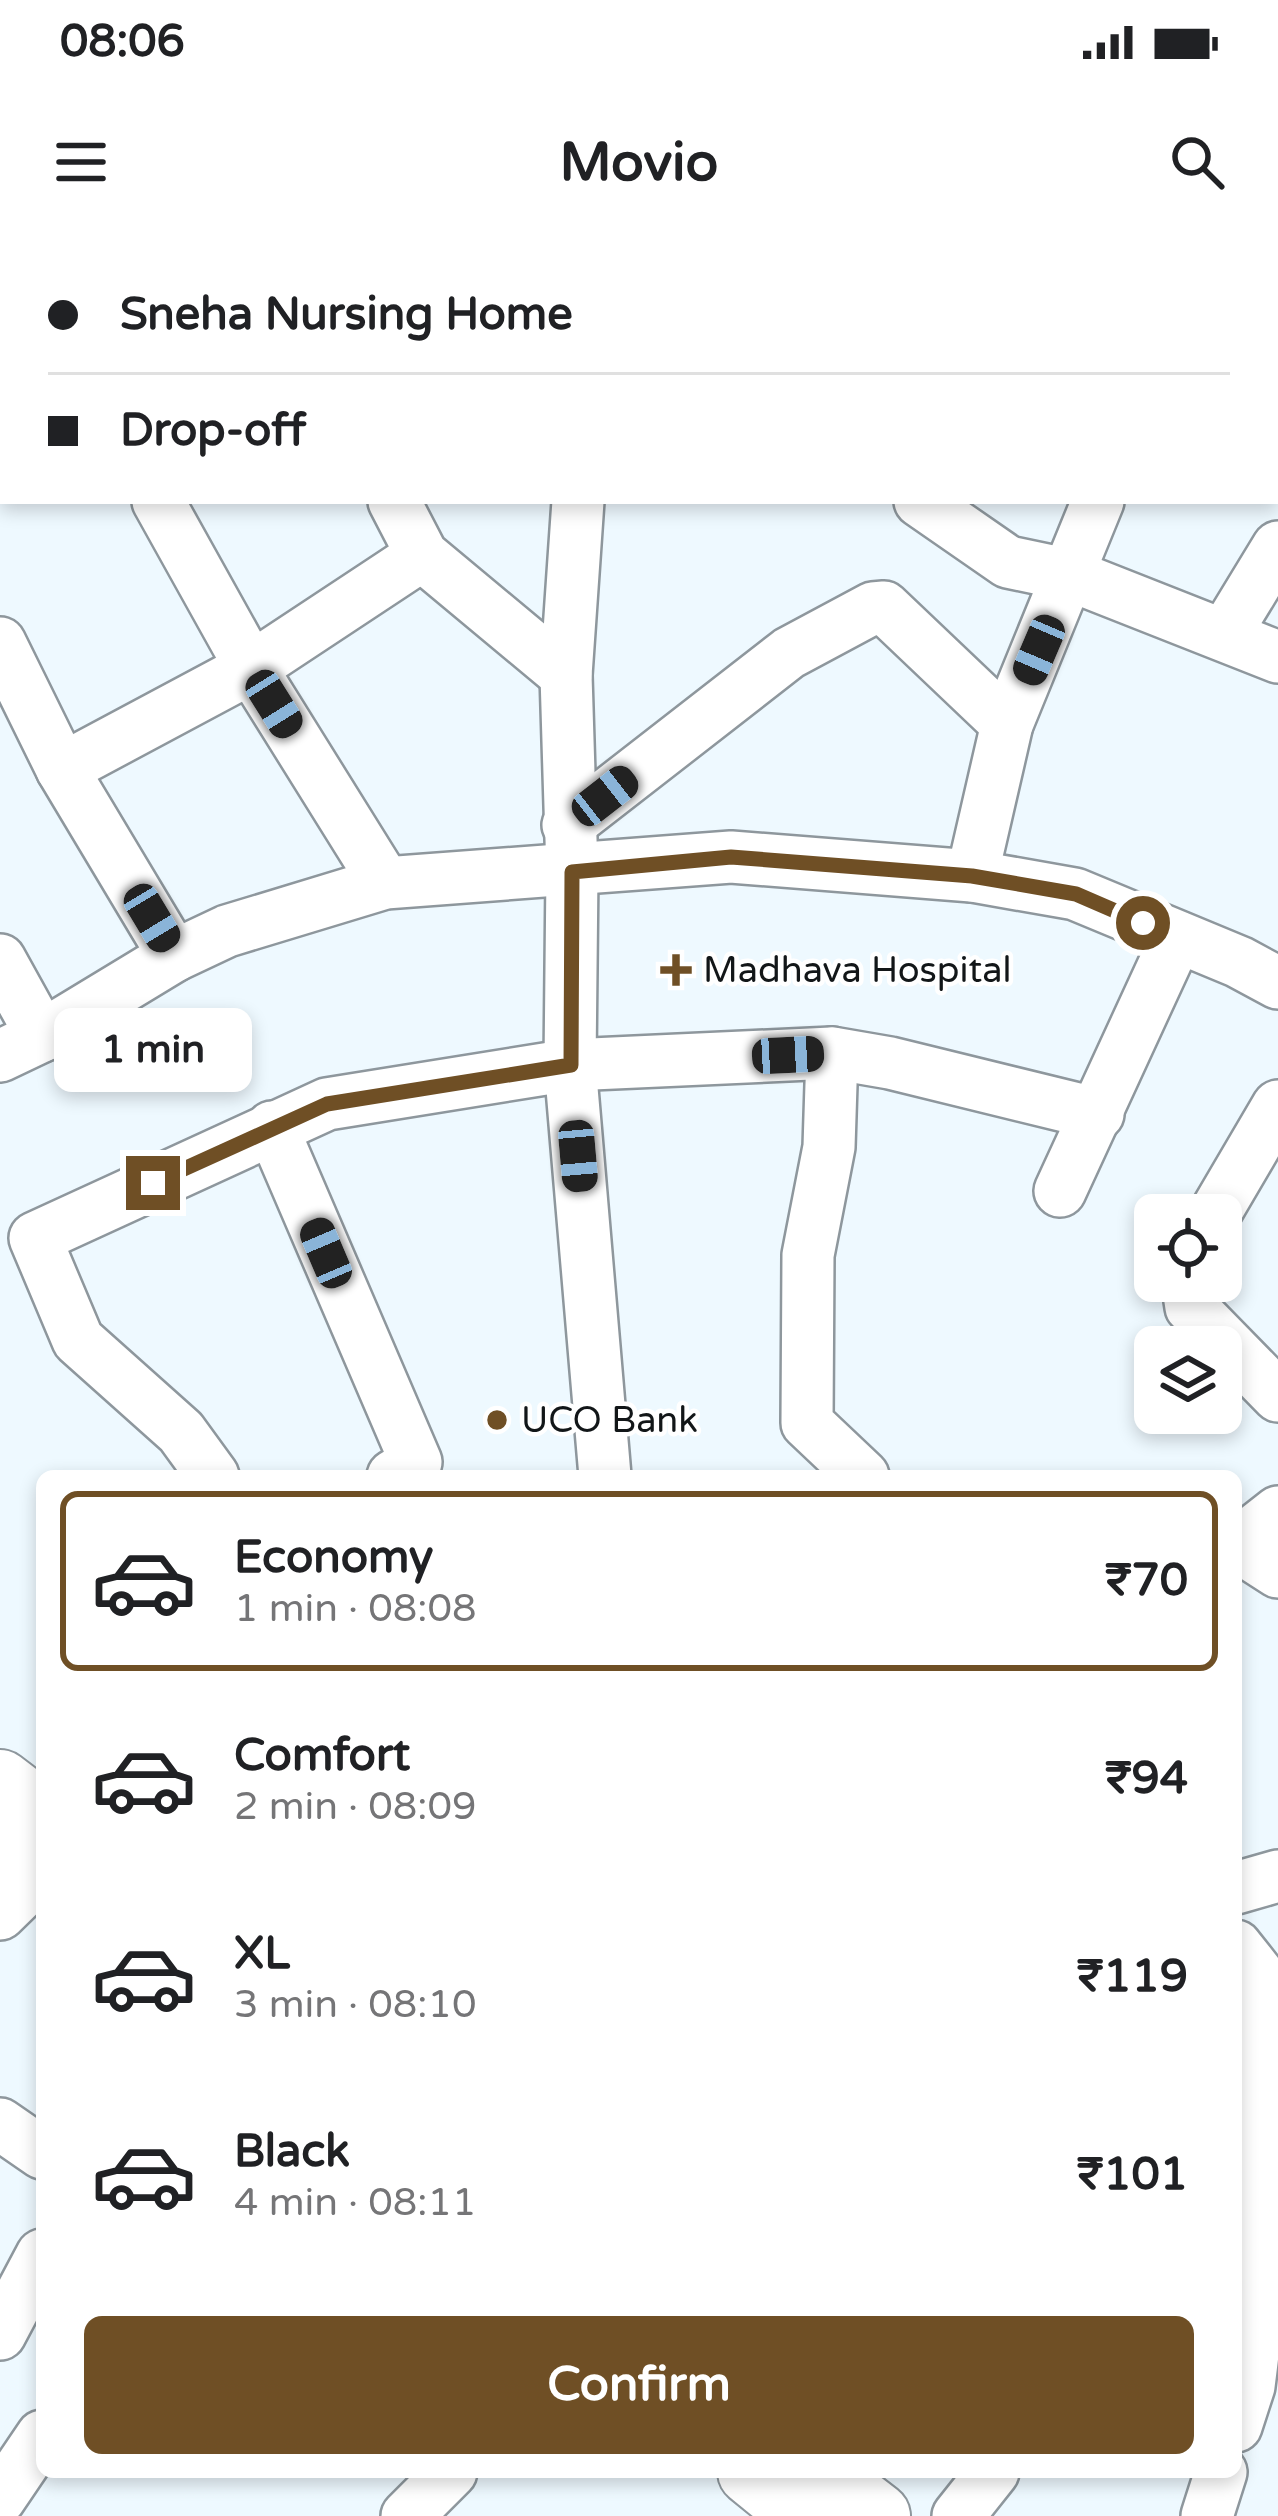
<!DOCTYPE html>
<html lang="en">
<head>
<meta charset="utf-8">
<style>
  :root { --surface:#fff; --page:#f2f2f2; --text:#202124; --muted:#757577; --line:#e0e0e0; --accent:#6f4f25 }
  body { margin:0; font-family:"Varela Round",sans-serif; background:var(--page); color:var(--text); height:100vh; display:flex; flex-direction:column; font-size:45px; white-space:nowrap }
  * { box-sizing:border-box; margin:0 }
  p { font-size:39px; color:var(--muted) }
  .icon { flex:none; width:66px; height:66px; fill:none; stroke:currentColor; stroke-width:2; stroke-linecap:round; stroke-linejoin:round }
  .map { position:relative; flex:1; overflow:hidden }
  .details { position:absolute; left:36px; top:1230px; width:1206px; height:1008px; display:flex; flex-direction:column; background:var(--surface); border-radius:18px; box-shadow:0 6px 18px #0003 }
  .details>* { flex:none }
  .top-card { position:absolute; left:0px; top:0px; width:1278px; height:264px; box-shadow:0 6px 18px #0003; display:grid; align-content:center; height:264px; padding:0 48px; background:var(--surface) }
  .controls { position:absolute; left:1134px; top:954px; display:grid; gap:24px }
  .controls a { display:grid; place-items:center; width:108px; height:108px; border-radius:18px; background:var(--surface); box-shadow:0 6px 18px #0003; font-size:60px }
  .end { position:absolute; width:54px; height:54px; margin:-27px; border:15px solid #6f4f25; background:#fff; box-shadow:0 0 0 6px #fff }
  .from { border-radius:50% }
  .bubble { position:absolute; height:84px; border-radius:18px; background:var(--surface); box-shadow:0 6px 18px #0003; font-size:39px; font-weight:800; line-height:84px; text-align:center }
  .car { position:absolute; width:36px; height:72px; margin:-36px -18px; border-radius:15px; box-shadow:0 0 9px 3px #0007; background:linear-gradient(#222 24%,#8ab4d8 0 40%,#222 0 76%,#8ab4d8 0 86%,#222 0) }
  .top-card b { display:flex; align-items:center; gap:42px; height:114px; font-size:45px }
  .top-card b+b { border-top:3px solid var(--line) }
  .top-card i { width:30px; height:30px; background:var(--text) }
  ul { padding:21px 0 0; list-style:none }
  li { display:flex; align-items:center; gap:36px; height:180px; margin:0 24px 18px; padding:0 24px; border:6px solid transparent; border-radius:18px }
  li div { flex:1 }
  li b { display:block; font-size:45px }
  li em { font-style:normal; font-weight:800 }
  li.active { border-color:var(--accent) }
  li>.icon { width:108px; height:108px; stroke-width:1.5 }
  .action { display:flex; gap:24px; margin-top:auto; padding:24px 48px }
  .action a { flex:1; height:138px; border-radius:18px; background:var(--accent); color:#fff; font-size:48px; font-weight:800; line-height:138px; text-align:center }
  .status { display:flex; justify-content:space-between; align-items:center; height:84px; padding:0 60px; background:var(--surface); direction:ltr }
  .status svg { height:33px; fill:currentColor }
  header { display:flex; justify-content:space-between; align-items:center; height:156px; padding:0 48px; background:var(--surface); font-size:54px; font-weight:800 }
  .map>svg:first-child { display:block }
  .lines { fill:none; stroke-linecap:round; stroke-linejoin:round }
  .minor-casing { stroke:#8e979d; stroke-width:56 }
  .major-casing { stroke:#8e979d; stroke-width:70 }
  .minor { stroke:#fff; stroke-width:51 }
  .major { stroke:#fff; stroke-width:66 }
  .route { stroke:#6f4f25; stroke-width:15 }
  .poi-dot { fill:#6f4f25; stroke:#fff; stroke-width:4.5 }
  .labels { text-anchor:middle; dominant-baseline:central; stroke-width:9; stroke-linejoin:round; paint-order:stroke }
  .poi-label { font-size:36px; fill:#121618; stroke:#fff; text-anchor:start }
</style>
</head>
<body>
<div class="status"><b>08:06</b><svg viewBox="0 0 49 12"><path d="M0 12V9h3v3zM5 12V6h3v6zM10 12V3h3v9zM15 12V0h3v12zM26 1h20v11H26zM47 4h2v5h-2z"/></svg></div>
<header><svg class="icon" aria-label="menu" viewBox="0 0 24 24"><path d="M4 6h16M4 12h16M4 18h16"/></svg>Movio<svg class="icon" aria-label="search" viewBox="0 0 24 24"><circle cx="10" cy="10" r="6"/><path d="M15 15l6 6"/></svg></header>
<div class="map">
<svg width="1278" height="2276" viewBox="0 0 1278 2276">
  <rect width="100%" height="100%" fill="#eef9ff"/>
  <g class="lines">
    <defs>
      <g id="minor">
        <path d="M19,0L20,3"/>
        <path d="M255,0L257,3"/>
        <path d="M481,0L485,3"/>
        <path d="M595,3L596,0"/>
        <path d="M974,3L976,0"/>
        <path d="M1177,3L1178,0"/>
        <path d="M158,261L251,428L385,643"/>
        <path d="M394,261L422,315L566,435"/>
        <path d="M578,261L566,435L572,632L570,825L605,1236"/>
        <path d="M920,261L1008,322L1070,335L1278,417"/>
        <path d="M1225,394L1278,307"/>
        <path d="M0,403L62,529L174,716"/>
        <path d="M62,529L251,428L422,315"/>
        <path d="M568,585L789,413L873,368L884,367L1007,484"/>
        <path d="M972,636L1007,484L1098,261"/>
        <path d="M0,720L42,796"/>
        <path d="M832,813L829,907L808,1015L807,1183L863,1236"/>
        <path d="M0,816L42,796L174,716L227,691L385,643L731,617L972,636L1075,654L1239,722L1278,743"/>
        <path d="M272,887L416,1222L393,1236"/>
        <path d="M1060,951L1177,697"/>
        <path d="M1214,975L1278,866"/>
        <path d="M1187,1041L1191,1067L1278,1156"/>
        <path d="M213,1236L181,1192L78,1100L35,998L327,864L570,825L832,813L890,823L1098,874"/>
        <path d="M1236,1305L1278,1272"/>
        <path d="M1236,1305L1278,1332"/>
        <path d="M1236,1648L1278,1636"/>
        <path d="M0,1674L42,1633"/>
        <path d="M1236,1706L1259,1735L1265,1782L1262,2042L1249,2146L1236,2186"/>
        <path d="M0,1884L42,1913"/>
        <path d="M0,2094L42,2015"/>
        <path d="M0,2258L42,2196"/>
        <path d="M407,2276L451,2232"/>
        <path d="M958,2276L993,2232"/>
        <path d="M1207,2276L1221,2232"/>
      </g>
      <g id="major">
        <path d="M0,1543L42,1575"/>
        <path d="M0,1599L42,1628"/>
        <path d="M751,2232L805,2276"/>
        <path d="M820,2232L877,2276"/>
      </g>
    </defs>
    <use href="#minor" class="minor-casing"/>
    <use href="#major" class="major-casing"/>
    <use href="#minor" class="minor"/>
    <use href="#major" class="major"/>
  </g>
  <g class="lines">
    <path class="route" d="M153,943L327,864L571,825L572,632L731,617L972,636L1076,654L1143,683"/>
  </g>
  <g class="poi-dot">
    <path d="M670 712h12v12h12v12h-12v12h-12v-12h-12v-12h12z"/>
    <circle cx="497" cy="1180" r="12"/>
  </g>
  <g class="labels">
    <g class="poi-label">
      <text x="703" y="730">Madhava Hospital</text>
      <text x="521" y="1180">UCO Bank</text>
    </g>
  </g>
</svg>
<div class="controls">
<a><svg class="icon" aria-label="locate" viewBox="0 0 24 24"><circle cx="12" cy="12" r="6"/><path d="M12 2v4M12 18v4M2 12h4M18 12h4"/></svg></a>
<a><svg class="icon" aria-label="layers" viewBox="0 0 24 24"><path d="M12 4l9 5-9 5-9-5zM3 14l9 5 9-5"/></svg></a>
</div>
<i class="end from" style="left:1143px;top:683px"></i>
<i class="end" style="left:153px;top:943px"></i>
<div class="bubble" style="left:54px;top:768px;width:198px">1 min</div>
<i class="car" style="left:1039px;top:410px;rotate:203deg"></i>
<i class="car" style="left:274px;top:464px;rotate:148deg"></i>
<i class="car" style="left:605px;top:556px;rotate:52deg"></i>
<i class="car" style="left:152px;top:678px;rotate:149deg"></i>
<i class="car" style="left:788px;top:815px;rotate:87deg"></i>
<i class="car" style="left:578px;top:916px;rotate:175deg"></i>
<i class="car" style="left:326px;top:1013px;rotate:337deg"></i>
<div class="top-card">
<b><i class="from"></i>Sneha Nursing Home</b>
<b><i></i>Drop-off</b>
</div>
<section class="details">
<ul>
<li class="active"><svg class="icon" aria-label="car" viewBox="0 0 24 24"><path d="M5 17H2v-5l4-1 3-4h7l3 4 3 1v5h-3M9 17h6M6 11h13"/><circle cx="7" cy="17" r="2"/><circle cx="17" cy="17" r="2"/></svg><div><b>Economy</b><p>1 min · 08:08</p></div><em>₹70</em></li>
<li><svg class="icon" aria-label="car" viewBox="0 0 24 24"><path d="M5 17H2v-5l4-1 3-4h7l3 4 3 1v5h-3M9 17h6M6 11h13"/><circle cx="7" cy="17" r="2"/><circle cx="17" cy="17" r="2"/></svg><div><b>Comfort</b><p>2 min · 08:09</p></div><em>₹94</em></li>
<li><svg class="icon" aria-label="car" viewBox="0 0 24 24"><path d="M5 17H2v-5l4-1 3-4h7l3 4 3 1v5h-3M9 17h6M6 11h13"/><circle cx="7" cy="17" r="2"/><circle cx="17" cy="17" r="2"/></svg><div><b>XL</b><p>3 min · 08:10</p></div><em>₹119</em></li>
<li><svg class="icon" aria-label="car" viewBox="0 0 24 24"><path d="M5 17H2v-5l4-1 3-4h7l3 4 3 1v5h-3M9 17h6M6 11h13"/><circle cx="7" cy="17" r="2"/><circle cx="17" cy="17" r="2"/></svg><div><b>Black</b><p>4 min · 08:11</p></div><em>₹101</em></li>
</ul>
<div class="action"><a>Confirm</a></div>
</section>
</div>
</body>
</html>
